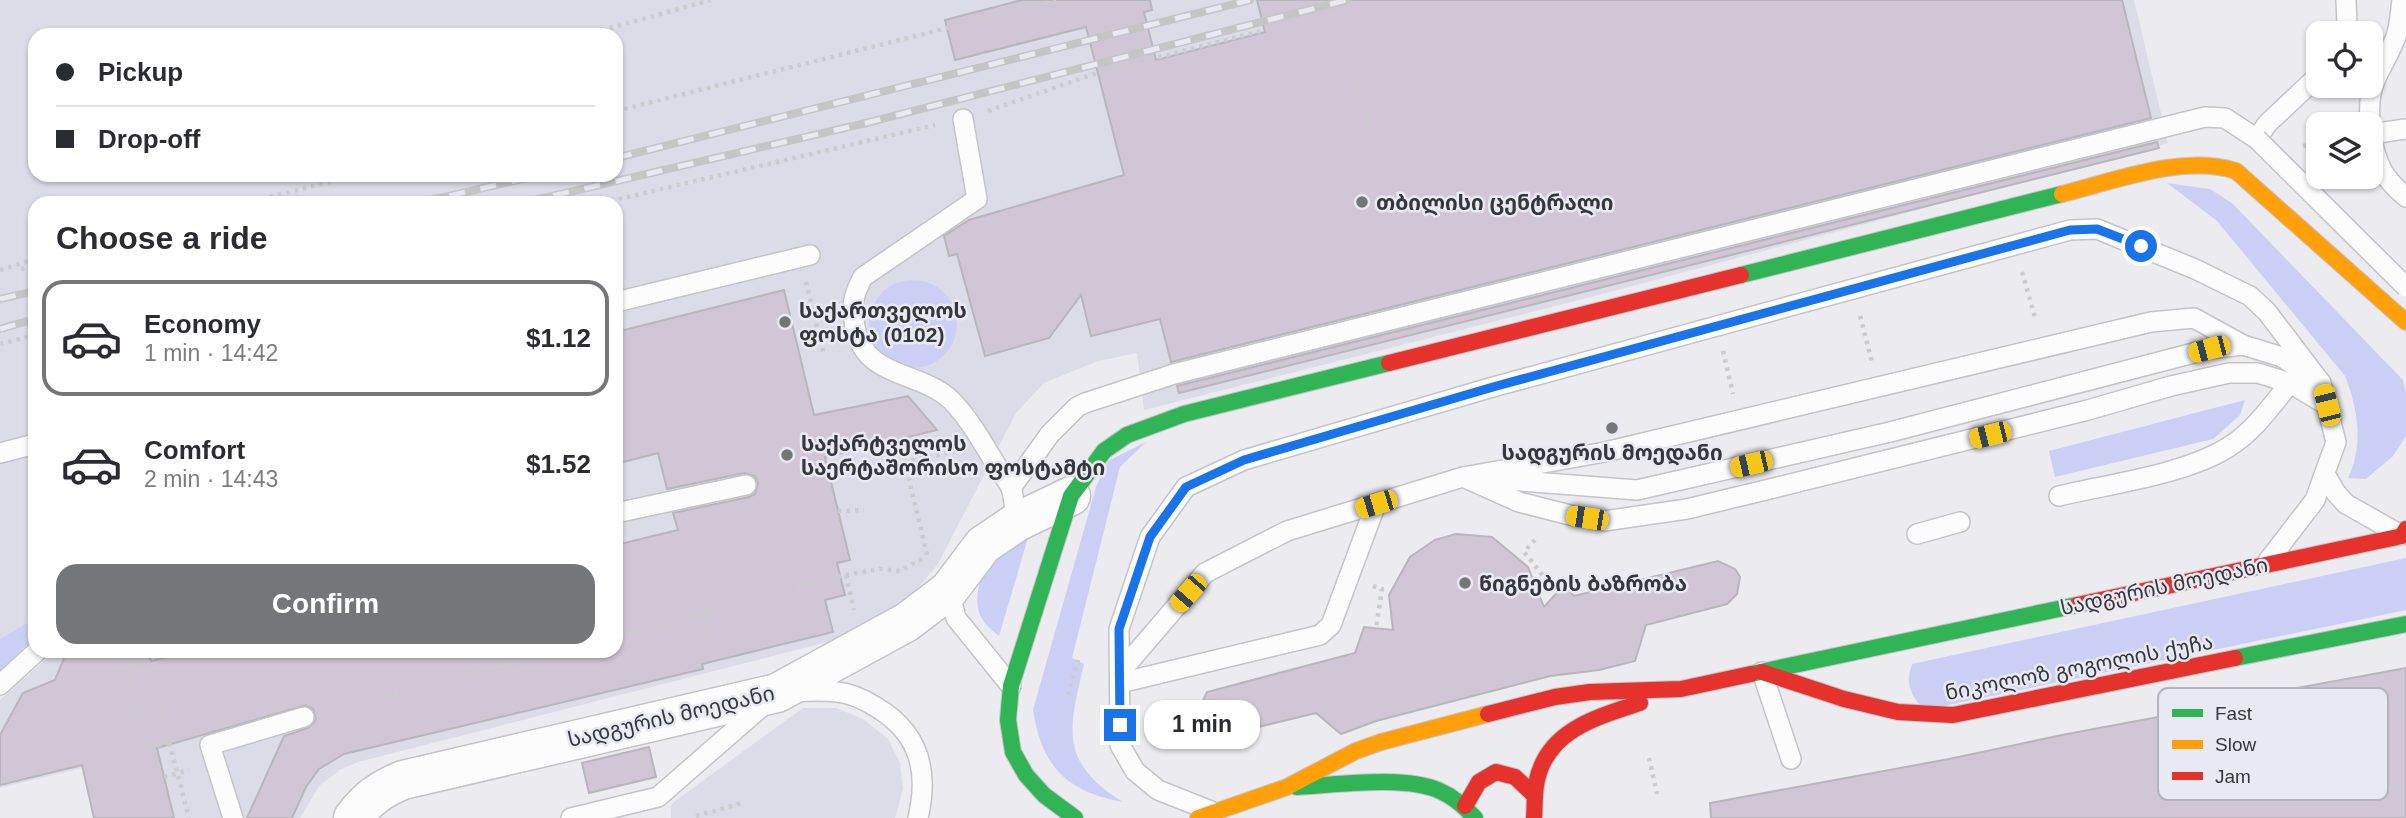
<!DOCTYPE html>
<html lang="en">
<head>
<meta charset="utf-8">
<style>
  :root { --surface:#fff; --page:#f7f7f7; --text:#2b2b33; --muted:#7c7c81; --line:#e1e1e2; --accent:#75767a }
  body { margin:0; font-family:Arial,"Noto Sans Georgian",sans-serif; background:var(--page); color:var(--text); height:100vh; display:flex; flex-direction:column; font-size:26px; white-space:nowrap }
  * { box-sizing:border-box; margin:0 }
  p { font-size:23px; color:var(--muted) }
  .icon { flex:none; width:38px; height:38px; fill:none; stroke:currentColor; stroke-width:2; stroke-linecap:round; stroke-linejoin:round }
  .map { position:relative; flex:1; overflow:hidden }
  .sheet { position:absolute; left:28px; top:196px; width:595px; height:462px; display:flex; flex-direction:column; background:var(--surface); border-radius:21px; box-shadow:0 2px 5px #0004 }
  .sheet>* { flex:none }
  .banner { position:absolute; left:28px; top:28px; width:595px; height:154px; border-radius:21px; box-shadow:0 2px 5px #0004; display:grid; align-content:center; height:154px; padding:0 28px; background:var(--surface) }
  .buttons { position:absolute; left:2306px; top:21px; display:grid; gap:14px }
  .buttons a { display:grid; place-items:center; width:77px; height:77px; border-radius:14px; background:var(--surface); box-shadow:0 2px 5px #0004; font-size:35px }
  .end { position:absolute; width:32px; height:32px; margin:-16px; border:9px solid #1a73e8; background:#fff; box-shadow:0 0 0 4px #fff }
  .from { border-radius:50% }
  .bubble { position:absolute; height:49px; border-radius:21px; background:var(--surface); box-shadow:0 2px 5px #0004; font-size:23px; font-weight:800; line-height:49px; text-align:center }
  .car { position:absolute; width:21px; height:42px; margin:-21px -10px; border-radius:9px; box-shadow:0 0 5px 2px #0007; background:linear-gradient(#f5c518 24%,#345 0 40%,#f5c518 0 76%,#345 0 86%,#f5c518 0) }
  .banner b { display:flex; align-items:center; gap:24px; height:66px; font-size:26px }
  .banner b+b { border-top:2px solid var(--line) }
  .banner i { width:18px; height:18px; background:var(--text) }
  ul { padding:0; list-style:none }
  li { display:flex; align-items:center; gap:21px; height:116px; margin:0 14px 10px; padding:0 14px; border:4px solid transparent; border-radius:21px }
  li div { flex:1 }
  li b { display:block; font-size:26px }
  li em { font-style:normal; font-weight:800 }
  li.on { border-color:var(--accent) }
  li>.icon { width:63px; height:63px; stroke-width:1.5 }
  h2 { padding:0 28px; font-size:32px; line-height:84px }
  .primary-button { display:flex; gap:14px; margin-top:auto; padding:14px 28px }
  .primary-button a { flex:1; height:80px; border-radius:21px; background:var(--accent); color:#fff; font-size:28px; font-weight:800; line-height:80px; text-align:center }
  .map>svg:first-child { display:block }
  .built { fill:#dbdce8; fill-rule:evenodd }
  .green { fill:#cccff5 }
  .building { fill:#d1c6d6; stroke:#b7b6ba; stroke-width:2 }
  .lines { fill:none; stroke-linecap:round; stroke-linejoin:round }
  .lane-casing { stroke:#c4c4c8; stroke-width:22 }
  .street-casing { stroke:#c4c4c8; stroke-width:41 }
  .fast-casing { stroke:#c4c4c8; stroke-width:18 }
  .slow-casing { stroke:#c4c4c8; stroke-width:18 }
  .jam-casing { stroke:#c4c4c8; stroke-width:18 }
  .path { stroke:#cbccce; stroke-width:4.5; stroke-dasharray:3.5 5; stroke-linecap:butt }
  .lane { stroke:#fcfcfd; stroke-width:19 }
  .street { stroke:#fcfcfd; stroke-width:38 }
  .fast { stroke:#30b455; stroke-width:16 }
  .slow { stroke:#ff9f0a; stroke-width:16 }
  .jam { stroke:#e5322d; stroke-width:16 }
  .rail-casing { stroke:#c5c5c6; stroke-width:8 }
  .rail { stroke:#e8e9f3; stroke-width:5; stroke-dasharray:16; stroke-linecap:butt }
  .lane-bridge-casing { stroke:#c4c4c8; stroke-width:22; stroke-linecap:butt }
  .path-bridge { stroke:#cbccce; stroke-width:4.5; stroke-dasharray:3.5 5; stroke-linecap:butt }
  .lane-bridge { stroke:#fcfcfd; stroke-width:19 }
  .route { stroke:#1a73e8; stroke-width:9 }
  .poi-dot { fill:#75767a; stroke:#e8e9f3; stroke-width:2.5 }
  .labels { text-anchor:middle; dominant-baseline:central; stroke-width:5; stroke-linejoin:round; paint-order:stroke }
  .poi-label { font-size:21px; font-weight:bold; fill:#36373a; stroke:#e8e9f3; text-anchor:start }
  .street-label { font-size:21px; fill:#36373a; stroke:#e8e9f3 }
  .key { fill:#e8e9f3; stroke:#b3b4bc; stroke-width:2 }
  .key-label { font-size:19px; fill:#36373a }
</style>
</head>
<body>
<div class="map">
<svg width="2406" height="818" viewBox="0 0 2406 818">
  <rect width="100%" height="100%" fill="#ebebf0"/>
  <g class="built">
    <path d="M0,0H2134L2168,143L1595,296L1144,410L1137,353L1098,361L1044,383L1016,413L938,564L908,600L847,637L358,762L340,770L319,786L300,818H94L82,768L0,788V700L55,651H616V203H35V618L0,639ZM35,35H616V175H35Z"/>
    <path d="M803,708H836L863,719L888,739L900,763L903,789L895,818H671V806L675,801Z"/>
  </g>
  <g class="green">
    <path d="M2167,183L2210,189L2232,203L2403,380L2406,393V436L2393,456L2366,479L2348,478C2364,445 2358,409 2345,376L2217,221Z"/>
    <circle cx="913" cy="324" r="44"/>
    <path d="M2245,400L2240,415L2213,439L2055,477L2049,451Z"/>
    <path d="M1146,442L1120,467L1072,658L1084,664C1069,728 1058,762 1123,802C1067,792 1042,767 1033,710L1096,487L1108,461Z"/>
    <path d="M1030,531L999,636C992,630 984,624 980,615C973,598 980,570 994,558C1004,548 1018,540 1030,531Z"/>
    <path d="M2406,558V610L1924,710C1910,694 1905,684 1912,664Z"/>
    <path d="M35,618V637L0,671V639Z"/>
  </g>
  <g class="building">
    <path d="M1022,0H1150L1152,10L1144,12L1156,60L1265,32L1257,0H2122L2151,118L1171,362L1160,319L1091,336L1081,295L1049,338L985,356L957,254L949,256L944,236L969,220L1124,175L1086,27L955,60L945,20Z"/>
    <path d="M2157,142L2159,148L1179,393L1177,386Z"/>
    <path d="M784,290L814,415L908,396L937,430L825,457L850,560L837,563L845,595L825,600L833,632L702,664L703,669L344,754L319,769L306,787L292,818H247L284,736L308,728L316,720L313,709L306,705L157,748L174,818H94L82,765L0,785V735L23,693L55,680L67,651H148L151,661L191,651H616V545L678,530L673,513L749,497L755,494L758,483L755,476L744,473L667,489L658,453L616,464V332Z"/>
    <path d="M1456,534L1492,537L1528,567L1544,607L1564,585L1574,596L1718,561L1735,569L1740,577L1737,594L1727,604L1646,625L1635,661L1599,670L1550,676L1376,721L1341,734L1316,713L1225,735L1210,730L1200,718V707L1207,692L1355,653L1364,627L1393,630L1389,595L1410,557L1435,540Z"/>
    <path d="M2406,668V818H1711L1710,803L1949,759L2062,735L2265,697L2264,694Z"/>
    <path d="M649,747L656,777L589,793L582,763Z"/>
  </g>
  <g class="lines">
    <defs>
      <g id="lane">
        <path d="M2345,33L2347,24L2346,0"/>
        <path d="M963,119L977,199L863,277C853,295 851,306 855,327C865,380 921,370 952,401C971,421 984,445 998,468C1002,475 1009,482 1012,490C1014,501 1015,512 1017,522"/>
        <path d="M2370,124C2367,79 2380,76 2395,39C2400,27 2400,13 2402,0"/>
        <path d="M2371,134L2406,129"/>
        <path d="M2371,136C2377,165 2383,178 2406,197"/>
        <path d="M616,302L810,255"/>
        <path d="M1174,374L2205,117L2225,118L2257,139L2267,124L2319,75"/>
        <path d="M0,453L35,444"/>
        <path d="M2325,474L2336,493L2346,504L2401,535"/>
        <path d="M1463,477L1519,502L1570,515L1604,521L1687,509L1774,488L2088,410L2171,386L2229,373H2258L2290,383L2327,405"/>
        <path d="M1495,479L1637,490L1890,432L2209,349L2243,345"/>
        <path d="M1011,488L1050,434"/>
        <path d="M2059,496C2109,484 2188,474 2230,446C2254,431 2272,405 2290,383"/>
        <path d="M616,513L746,485"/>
        <path d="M1917,534L1960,522"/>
        <path d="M949,590L956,618L1011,686"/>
        <path d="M1121,671L1205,573L1287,531L1463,477L1605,452L2151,322L2194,318L2243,345L2282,357L2321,383L2336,442L2315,500L2268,561"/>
        <path d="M1762,672L1791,759"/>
        <path d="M1120,683L1320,635L1331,625L1376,504"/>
        <path d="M0,685L37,651"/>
        <path d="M793,692C807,691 823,690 836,692C850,693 865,700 876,707C920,733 929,771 918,818"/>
        <path d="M1211,811L1158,790L1135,771L1120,745L1119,629L1150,537L1186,487L1244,460L1493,387L2070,230L2097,229L2195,269L2250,296L2267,312L2321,383"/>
        <path d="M233,818L210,745L304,717"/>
        <path d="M571,818L658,797L767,702"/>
      </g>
      <path id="street" d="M353,818C367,799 381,789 403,780L777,693L907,622L949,590L983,545L1017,522L1071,496"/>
      <g id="fast">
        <path d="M1741,275L2062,194"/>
        <path d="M2235,658L2406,624"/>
        <path d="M1751,674L2077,605"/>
        <path d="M1297,787C1337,785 1404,775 1440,791C1454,797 1465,807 1475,818"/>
        <path d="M1075,818L1044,795L1026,775L1013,752L1008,720L1011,686L1071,496L1104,451L1127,435L1184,414L1389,363"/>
      </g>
      <g id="slow">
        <path d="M2062,194C2115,181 2182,154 2236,171L2406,322"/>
        <path d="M1198,818L1287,787L1356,751L1381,742L1488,714"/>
      </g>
      <g id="jam">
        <path d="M1389,363L1741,275"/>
        <path d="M2077,605L2402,536L2406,529"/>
        <path d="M1762,672L1844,699L1898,712L1953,715L2235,658"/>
        <path d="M1488,714L1555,697L1590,692L1681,689L1751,674"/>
        <path d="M1465,806L1479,782L1496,772L1515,777L1535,796"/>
        <path d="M1534,818C1535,806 1534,792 1537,780C1548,730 1597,717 1640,703"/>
      </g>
    </defs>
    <use href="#lane" class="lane-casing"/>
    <use href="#street" class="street-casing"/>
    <use href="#fast" class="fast-casing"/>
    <use href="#slow" class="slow-casing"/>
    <use href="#jam" class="jam-casing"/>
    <g class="path">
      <path d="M585,35L711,0"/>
      <path d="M1353,62L1369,125"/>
      <path d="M616,111L1059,0"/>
      <path d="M988,111L1097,73L1265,30"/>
      <path d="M2303,146L2319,143"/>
      <path d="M101,176L103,175"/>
      <path d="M245,203L358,175"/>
      <path d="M602,203L935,125"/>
      <path d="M21,269L35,265"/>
      <path d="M0,270L35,259"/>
      <path d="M2022,272L2036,321"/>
      <path d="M806,282L824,355"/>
      <path d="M1860,316L1872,362"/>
      <path d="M0,344L35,335"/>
      <path d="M1723,351L1733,394"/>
      <path d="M838,511L864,510"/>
      <path d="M1535,540L1524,552L1557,593"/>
      <path d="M927,555L905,462L956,451"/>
      <path d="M846,575L854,610"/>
      <path d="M1373,586L1382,589L1376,628"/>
      <path d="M704,614L712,645L730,641"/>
      <path d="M616,637L846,575L880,569L900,571L925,557"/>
      <path d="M127,651L131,666"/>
      <path d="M148,661L189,818"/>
      <path d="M126,667L148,748L170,742"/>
      <path d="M1068,695L1078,660"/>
      <path d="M127,710L137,707"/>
      <path d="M328,711L562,651"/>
      <path d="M1649,758L1657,794"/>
      <path d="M164,777L189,770"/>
      <path d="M696,816L742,803"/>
    </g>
    <use href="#lane" class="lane"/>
    <use href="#street" class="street"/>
    <use href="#fast" class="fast"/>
    <use href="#slow" class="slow"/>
    <use href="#jam" class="jam"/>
    <defs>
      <g id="rail">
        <path d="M616,158L1250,0"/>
        <path d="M418,203L540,175"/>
        <path d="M522,203L866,123L1347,0"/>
        <path d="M0,299L35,291"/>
        <path d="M0,329L35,319"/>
      </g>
    </defs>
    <use href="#rail" class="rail-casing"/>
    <use href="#rail" class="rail"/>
    <defs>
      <g id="lane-bridge">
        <path d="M2257,139L2406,287"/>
        <path d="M1050,434L1077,407L1085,403L1174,374"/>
      </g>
    </defs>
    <use href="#lane-bridge" class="lane-bridge-casing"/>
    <path class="path-bridge" d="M131,666L148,661"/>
    <use href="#lane-bridge" class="lane-bridge"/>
  </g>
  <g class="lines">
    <path class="route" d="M1120,725L1119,629L1150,537L1186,487L1244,460L1493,387L2070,230L2097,229L2141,246"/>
  </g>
  <g class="poi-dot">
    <circle cx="1362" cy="202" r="7"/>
    <circle cx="785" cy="322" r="7"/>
    <circle cx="1612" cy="428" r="7"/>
    <circle cx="787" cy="455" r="7"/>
    <circle cx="1465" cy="583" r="7"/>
  </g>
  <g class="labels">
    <g class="poi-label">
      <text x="1376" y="202">თბილისი ცენტრალი</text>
      <text x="799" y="310">საქართველოს<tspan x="799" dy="24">ფოსტა (0102)</tspan></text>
      <text x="801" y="443">საქარტველოს<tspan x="801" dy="24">საერტაშორისო ფოსტამტი</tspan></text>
      <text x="1612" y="452" text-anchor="middle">სადგურის მოედანი</text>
      <text x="1479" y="583">წიგნების ბაზრობა</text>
    </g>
    <g class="street-label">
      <text transform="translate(2164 586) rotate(-12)">სადგურის მოედანი</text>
      <text transform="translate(2079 667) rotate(-11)">ნიკოლოზ გოგოლის ქუჩა</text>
      <text transform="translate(671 716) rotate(-13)">სადგურის მოედანი</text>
    </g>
  </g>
  <rect x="2158" y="688" width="230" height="112" rx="10" class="key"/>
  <rect x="2172" y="709" width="31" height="8" fill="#30b455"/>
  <rect x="2172" y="740" width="31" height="9" fill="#ff9f0a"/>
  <rect x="2172" y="772" width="31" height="8" fill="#e5322d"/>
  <g class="key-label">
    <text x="2215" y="720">Fast</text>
    <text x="2215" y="751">Slow</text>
    <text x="2215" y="783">Jam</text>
  </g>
</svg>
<div class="buttons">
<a><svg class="icon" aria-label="locate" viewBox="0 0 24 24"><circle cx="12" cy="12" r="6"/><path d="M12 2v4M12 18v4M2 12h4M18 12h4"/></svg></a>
<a><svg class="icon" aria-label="layers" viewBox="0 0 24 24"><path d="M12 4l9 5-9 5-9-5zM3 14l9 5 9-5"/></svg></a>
</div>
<i class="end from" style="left:2141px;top:246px"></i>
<i class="end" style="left:1120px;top:725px"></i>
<div class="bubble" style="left:1144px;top:700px;width:116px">1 min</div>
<i class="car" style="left:2209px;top:349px;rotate:255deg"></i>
<i class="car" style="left:2327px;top:405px;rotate:346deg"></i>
<i class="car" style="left:1990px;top:435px;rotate:256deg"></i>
<i class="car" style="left:1751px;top:464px;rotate:257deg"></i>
<i class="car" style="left:1376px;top:504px;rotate:253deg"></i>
<i class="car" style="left:1587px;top:518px;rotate:279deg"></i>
<i class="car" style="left:1188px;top:593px;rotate:221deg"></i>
<div class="banner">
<b><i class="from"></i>Pickup</b>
<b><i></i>Drop-off</b>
</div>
<section class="sheet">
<h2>Choose a ride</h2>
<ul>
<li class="on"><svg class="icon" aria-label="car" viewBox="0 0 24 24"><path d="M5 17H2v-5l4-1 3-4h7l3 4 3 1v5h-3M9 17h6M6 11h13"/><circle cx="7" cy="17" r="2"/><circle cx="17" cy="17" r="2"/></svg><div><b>Economy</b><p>1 min · 14:42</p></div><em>$1.12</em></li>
<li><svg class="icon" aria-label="car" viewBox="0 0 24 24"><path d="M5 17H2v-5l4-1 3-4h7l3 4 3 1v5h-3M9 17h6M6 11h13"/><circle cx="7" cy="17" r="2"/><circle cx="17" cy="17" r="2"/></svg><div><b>Comfort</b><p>2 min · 14:43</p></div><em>$1.52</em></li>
</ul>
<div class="primary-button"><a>Confirm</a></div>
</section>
</div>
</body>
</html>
